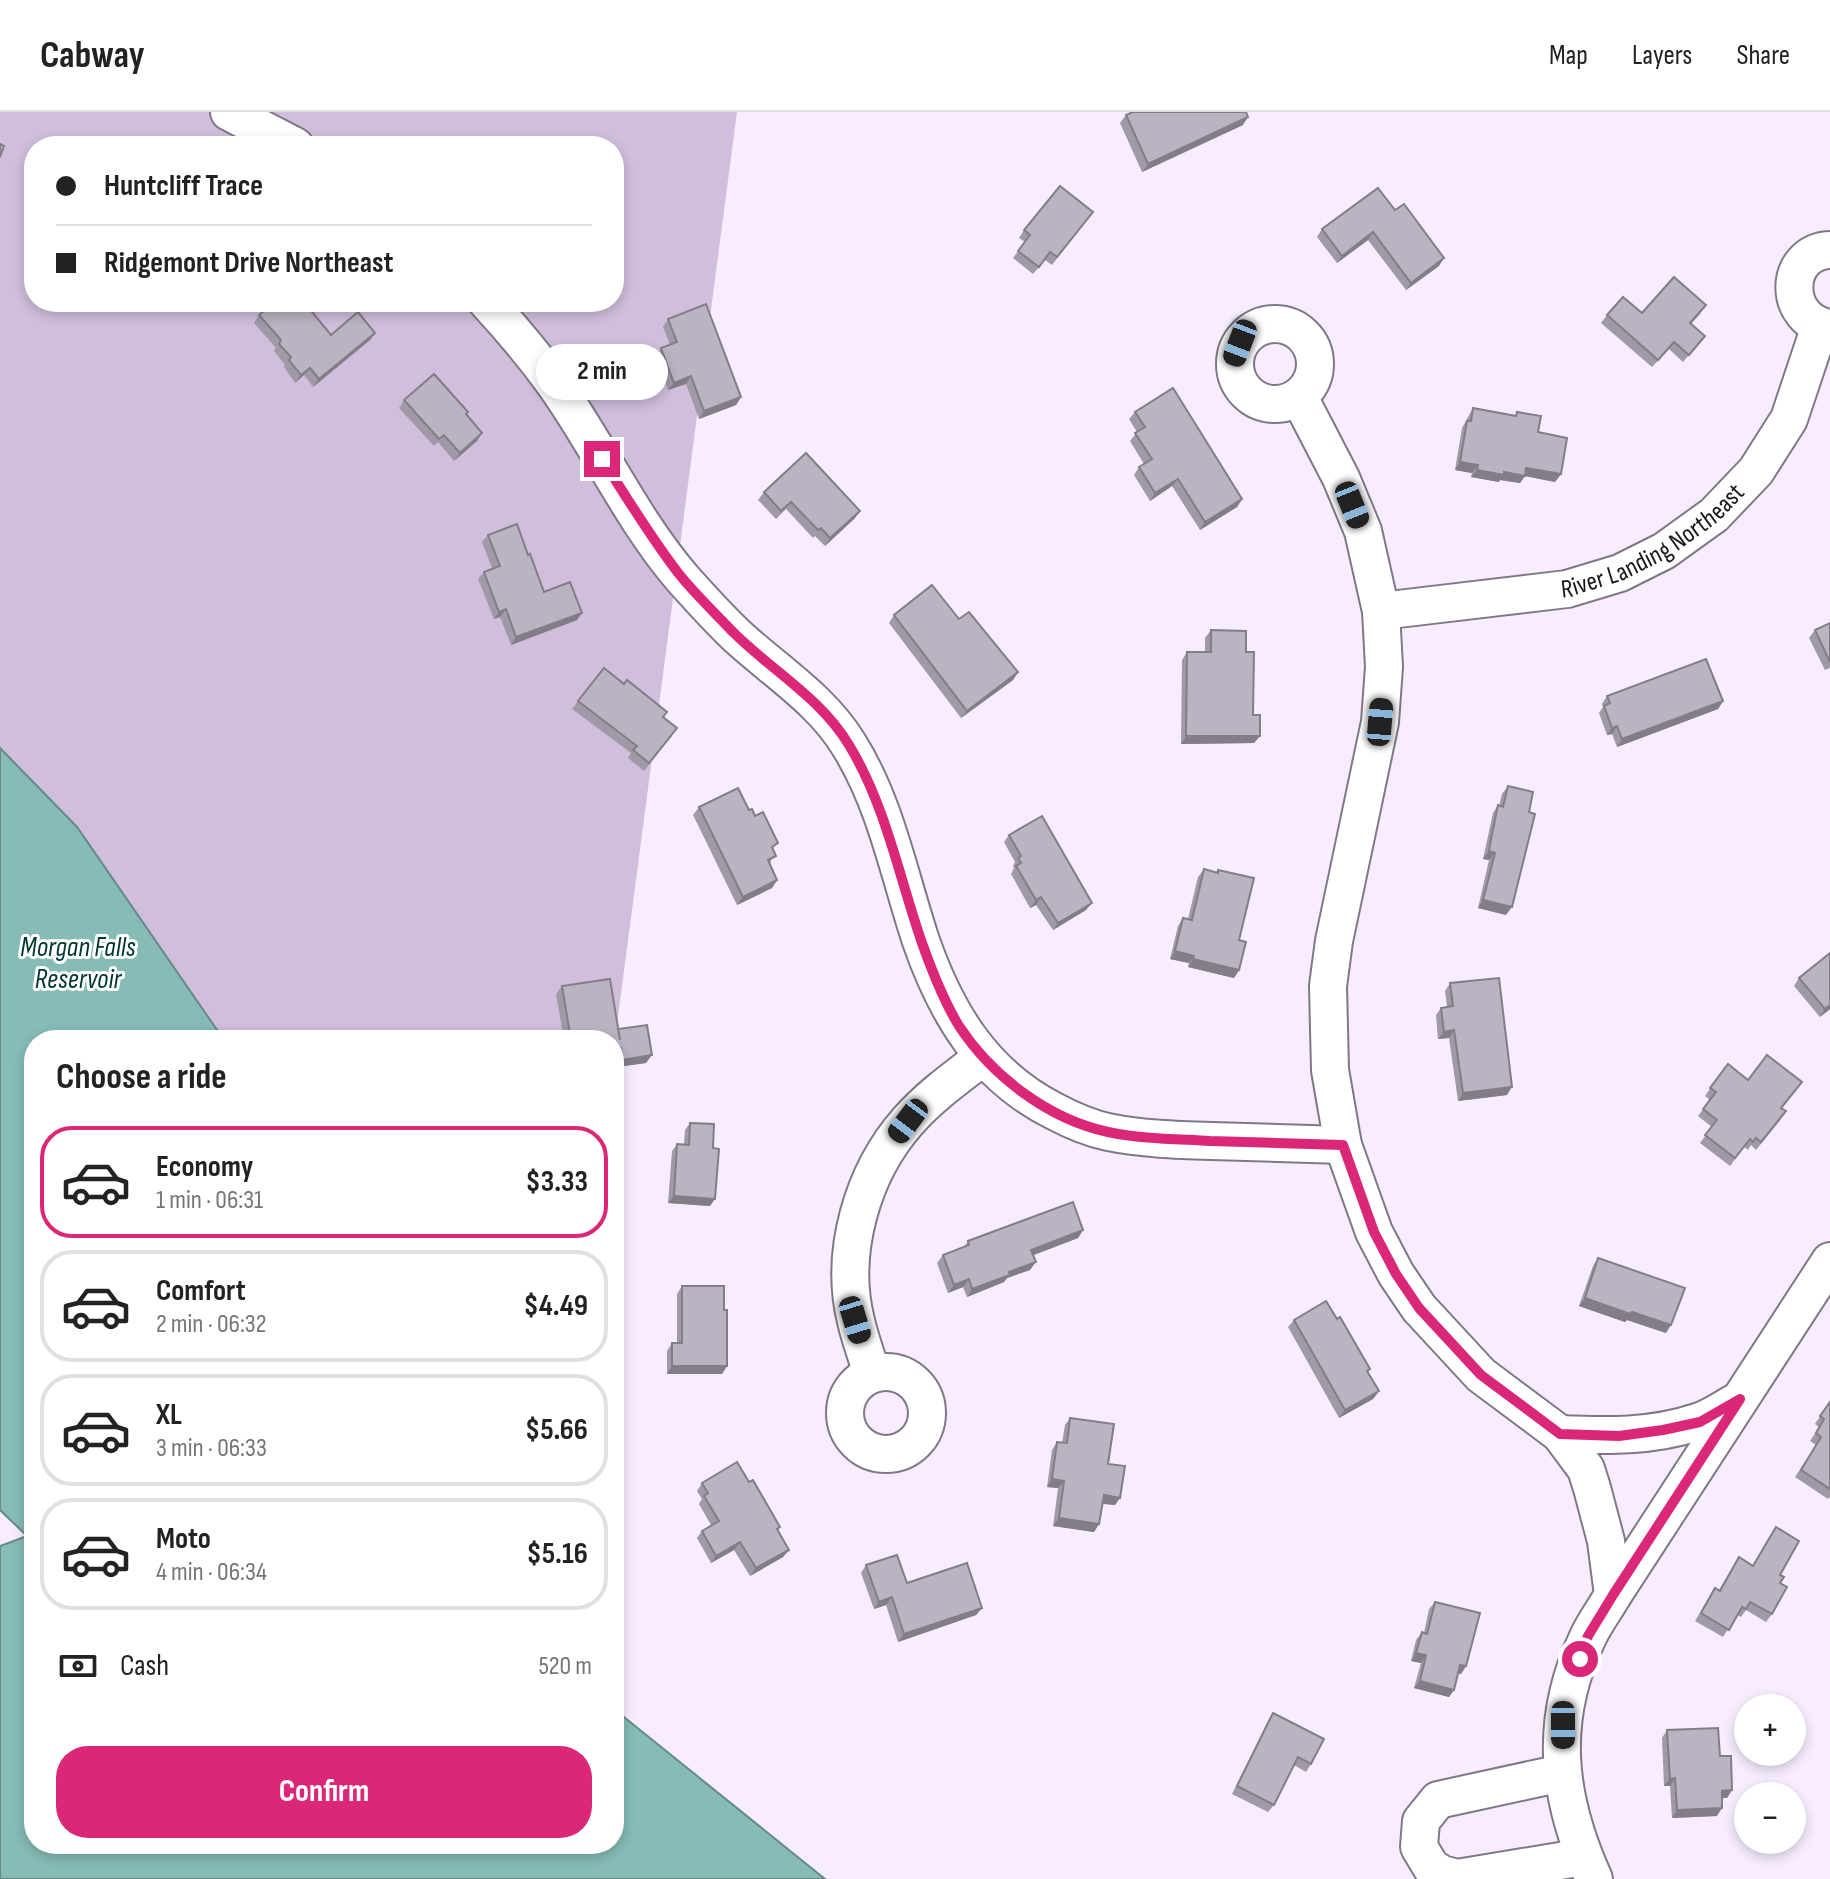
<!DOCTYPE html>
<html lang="en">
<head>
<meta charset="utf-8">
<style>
  :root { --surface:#fff; --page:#f6f6f6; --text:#222; --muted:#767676; --line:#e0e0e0; --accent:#db2777 }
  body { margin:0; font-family:"Sofia Sans Condensed",sans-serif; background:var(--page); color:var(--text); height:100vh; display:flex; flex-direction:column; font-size:30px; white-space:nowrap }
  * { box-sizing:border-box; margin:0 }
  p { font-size:26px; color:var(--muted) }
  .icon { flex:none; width:44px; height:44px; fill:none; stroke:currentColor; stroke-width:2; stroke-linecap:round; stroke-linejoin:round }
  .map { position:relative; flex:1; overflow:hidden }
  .panel { position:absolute; left:24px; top:918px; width:600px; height:824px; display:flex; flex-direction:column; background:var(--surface); border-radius:32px; box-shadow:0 4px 12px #0003 }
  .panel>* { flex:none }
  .top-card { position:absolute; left:24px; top:24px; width:600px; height:176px; border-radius:32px; box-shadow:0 4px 12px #0003; display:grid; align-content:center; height:176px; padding:0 32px; background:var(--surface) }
  .fabs { position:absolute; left:1734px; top:1582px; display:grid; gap:16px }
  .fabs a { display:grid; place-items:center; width:72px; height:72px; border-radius:50%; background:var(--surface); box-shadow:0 4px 12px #0003; font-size:40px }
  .end { position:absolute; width:36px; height:36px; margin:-18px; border:10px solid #db2777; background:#fff; box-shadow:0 0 0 4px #fff }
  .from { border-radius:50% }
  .bubble { position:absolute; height:56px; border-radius:28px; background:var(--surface); box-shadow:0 4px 12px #0003; font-size:26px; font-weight:700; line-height:56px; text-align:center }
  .car { position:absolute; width:24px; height:48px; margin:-24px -12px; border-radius:10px; box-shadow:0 0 6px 2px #0007; background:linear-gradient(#222 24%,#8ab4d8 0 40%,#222 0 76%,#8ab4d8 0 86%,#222 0) }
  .top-card b { display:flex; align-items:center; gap:28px; height:76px; font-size:30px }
  .top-card b+b { border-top:2px solid var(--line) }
  .top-card i { width:20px; height:20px; background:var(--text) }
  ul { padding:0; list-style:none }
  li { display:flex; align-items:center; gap:24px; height:112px; margin:0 16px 12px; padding:0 16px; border:4px solid var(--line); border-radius:32px }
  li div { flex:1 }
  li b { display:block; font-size:30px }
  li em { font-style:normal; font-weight:700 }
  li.current { border-color:var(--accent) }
  li>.icon { width:72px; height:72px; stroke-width:1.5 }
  h2 { padding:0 32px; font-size:36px; line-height:96px }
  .pay { display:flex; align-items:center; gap:20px; height:88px; padding:0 32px; font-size:30px }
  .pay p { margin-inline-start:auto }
  .cta { display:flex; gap:16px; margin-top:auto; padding:16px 32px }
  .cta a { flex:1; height:92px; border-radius:32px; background:var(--accent); color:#fff; font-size:32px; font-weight:700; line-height:92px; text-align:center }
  header { display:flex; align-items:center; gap:48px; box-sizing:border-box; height:112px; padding:0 40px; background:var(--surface); border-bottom:2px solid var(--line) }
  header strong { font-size:38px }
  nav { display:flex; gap:44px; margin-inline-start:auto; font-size:28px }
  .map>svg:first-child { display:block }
  .green { fill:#d0bedc; fill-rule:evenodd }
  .water { fill:#86bbb6; stroke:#658a88; stroke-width:2 }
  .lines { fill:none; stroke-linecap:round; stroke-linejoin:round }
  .minor-casing { stroke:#807887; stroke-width:40 }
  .minor { stroke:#fff; stroke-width:36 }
  .wall { fill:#a199a7 }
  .shaded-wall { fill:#837d88 }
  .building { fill:#bbb2c2; stroke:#837d88; stroke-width:2 }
  .route { stroke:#db2777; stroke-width:10 }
  .labels { text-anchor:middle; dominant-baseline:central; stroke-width:6; stroke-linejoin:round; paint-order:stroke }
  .street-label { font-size:26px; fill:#19161c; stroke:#fff }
  .water-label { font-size:28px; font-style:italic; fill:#013532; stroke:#fff }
</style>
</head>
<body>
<header>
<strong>Cabway</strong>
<nav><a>Map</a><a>Layers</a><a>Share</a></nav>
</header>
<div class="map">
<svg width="1830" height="1767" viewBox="0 0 1830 1767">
  <rect width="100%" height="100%" fill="#f7edfe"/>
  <path class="green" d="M0,0H737L614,935V928H224L77,715L0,636ZM34,34H614V190H34Z"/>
  <path class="water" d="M0,636L77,715L224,928H34V1732H614V1597L825,1767H0V1434L27,1424L0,1398Z"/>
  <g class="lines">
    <defs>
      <g id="minor">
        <path d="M229,0L295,34"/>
        <path d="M1830,138C1783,140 1782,209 1830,216"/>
        <path d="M487,190C511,216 533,242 554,271C599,334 632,408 683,467C700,486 718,506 737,524C775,559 822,588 849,633C886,692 899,763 921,829C946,901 983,963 1054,999C1071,1008 1089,1016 1108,1020C1142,1027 1177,1028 1212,1029C1256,1030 1299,1032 1343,1033"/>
        <circle cx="1275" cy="252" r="40"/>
        <path d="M1299,285L1341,366L1363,419L1381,499L1384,555L1380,610L1334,829L1328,874L1330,958L1343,1033L1374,1120L1396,1162L1419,1196L1481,1263L1560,1322L1586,1357L1592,1376L1606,1429L1613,1483"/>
        <path id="s1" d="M1381,499L1567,477L1620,461L1664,439L1714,403L1756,359L1789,307L1820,214"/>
        <circle cx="886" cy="1301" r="41"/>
        <path d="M872,1262C867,1245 860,1227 856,1209C839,1141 862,1061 908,1009C930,984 957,965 983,945"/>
        <path d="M1560,1322C1607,1324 1652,1325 1697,1310C1711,1306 1724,1296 1736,1290"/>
        <path d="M1562,1661L1438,1688L1421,1709L1419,1735L1431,1755L1442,1762L1457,1766L1584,1745"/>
        <path d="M1594,1767C1557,1685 1548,1609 1588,1525C1595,1510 1605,1497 1613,1483L1830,1149"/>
      </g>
    </defs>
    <use href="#minor" class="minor-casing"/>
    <use href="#minor" class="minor"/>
  </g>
  <g class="wall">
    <path d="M1126,3L1243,13L1142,60L1120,11Z"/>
    <path d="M1395,98L1439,154L1406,178L1368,128L1337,151L1317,125L1322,117Z"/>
    <path d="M1093,100L1052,153L1045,148L1033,162L1013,146L1025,130L1019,126L1024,118Z"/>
    <path d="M1642,201H1701L1691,212L1705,224L1683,250L1669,237L1652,255L1601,211L1607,203Z"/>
    <path d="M259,203L331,223L375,221L370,228L313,275L304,263L295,271L284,255L285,253L274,239L276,236L254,211Z"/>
    <path d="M668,207L741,285L736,293L699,307L686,272L668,278L656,244L661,236L670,233L663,215Z"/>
    <path d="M404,288L466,302L477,329L454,349L438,330L434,334L399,296Z"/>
    <path d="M1473,296L1515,304L1517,300L1538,320L1561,362L1555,370L1525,364L1520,371L1500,368L1499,370L1471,365L1472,361L1455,358L1462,316Z"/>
    <path d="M1135,300L1242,387L1237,395L1200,418L1172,374L1150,389L1134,363L1139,355L1144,352L1130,329L1137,320L1129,307Z"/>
    <path d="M764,380L855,406L825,434L815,424L813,426L786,397L776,407L758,388Z"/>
    <path d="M488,423L528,443L544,480L577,508L511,533L500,505L494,507L478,467L484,460L492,456L482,430Z"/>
    <path d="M894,503L1018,560L1013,568L961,606L889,511Z"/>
    <path d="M1830,511V556L1825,558L1809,526L1815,518Z"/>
    <path d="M1211,518L1246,540L1253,603L1260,624L1254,631L1181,632L1182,548L1187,540H1205V526Z"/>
    <path d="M1607,584L1723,589L1718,597L1617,635L1612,622L1607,623L1599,601L1603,595L1602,592Z"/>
    <path d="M578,589L663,605L672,624L644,659L628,646L631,641L572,597Z"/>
    <path d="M1508,674L1506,803L1478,796L1489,748L1483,747L1493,701L1498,693L1499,694L1502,682Z"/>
    <path d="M699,695L749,698L774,738L770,752L777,768L772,776L737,793L693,703Z"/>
    <path d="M1009,723L1086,798L1053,818L1036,793L1030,796L1011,762L1014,756L1013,754L1015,750L1004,730Z"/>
    <path d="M1204,757L1216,760L1218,758L1239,828V858L1234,866L1188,855L1189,851L1170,847L1178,814L1183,806L1188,807L1198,765Z"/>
    <path d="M1830,841V897L1820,905L1794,874L1799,866Z"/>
    <path d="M1450,871L1507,983L1458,989L1449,926L1438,927L1436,903L1441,896L1447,895L1445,879Z"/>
    <path d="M562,874L618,917L646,951L617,955L614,928H564L556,882Z"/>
    <path d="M1728,952L1782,996L1781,1007L1756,1038L1751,1033L1748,1038L1744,1035L1730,1054L1700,1031L1712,1015L1698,1004L1710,988L1705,984Z"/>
    <path d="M690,1011L710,1094L668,1091L672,1039L677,1032H684L685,1018Z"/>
    <path d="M1083,1118L1078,1126L1033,1143L1030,1158L1007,1166L1004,1170L967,1185L963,1175L948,1181L937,1151L943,1143L964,1135L968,1129Z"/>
    <path d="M1598,1146L1666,1221L1627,1208L1625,1210L1579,1194L1593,1154Z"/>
    <path d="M682,1174L724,1198L727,1254L722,1262H667V1239L672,1231H677V1182Z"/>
    <path d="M1337,1207L1370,1257L1368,1260L1379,1279L1373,1287L1339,1306L1288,1215L1294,1208Z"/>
    <path d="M1830,1289V1385L1828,1387L1795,1365L1816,1333L1810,1329L1819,1315L1815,1312Z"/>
    <path d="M1070,1306L1108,1352L1115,1393L1102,1392L1099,1412L1094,1420L1053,1414L1058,1376L1047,1375L1052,1338L1057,1330L1062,1331L1065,1313Z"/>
    <path d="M749,1370L780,1415L778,1419L789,1438L783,1445L750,1464L734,1438L711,1451L697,1426L702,1419L711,1413L699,1392L702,1387L697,1379L702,1371Z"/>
    <path d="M1776,1415L1780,1471L1772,1502L1766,1510L1746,1498L1741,1505L1737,1503L1723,1525L1695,1509L1715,1476L1719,1478L1739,1445L1752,1454Z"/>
    <path d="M866,1453L907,1471L982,1496L976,1503L898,1530L886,1493L874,1497L861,1461Z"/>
    <path d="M1435,1490L1466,1554L1461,1562L1458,1561L1454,1578L1449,1585L1414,1576L1421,1551L1411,1549L1416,1528L1422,1520L1424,1521L1429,1497Z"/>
    <path d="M1273,1601L1311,1652L1306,1660L1294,1653L1274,1693L1268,1700L1232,1682L1268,1609Z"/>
    <path d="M1667,1618L1720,1644L1732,1678L1727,1686H1722L1717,1704L1672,1706L1670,1674H1664L1662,1626Z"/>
  </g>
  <g class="shaded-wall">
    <path d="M1248,5L1243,13L1142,60L1148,52Z"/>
    <path d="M1373,120L1368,128L1337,151L1342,144Z"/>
    <path d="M1444,146L1439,154L1406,178L1411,171Z"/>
    <path d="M375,221L370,228L313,275L319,267Z"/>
    <path d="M310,256L304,263L295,271L301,263Z"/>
    <path d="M691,264L686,272L668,278L674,271Z"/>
    <path d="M741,285L736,293L699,307L704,299Z"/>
    <path d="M482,321L477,329L454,349L460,341Z"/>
    <path d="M1460,350L1478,353L1472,361L1455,358Z"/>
    <path d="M1526,356L1561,362L1555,370L1525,364L1520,371L1500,368L1499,370L1471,365L1477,358L1504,360Z"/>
    <path d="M1178,367L1172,374L1150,389L1155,381Z"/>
    <path d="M1242,387L1237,395L1200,418L1205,410Z"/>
    <path d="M860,399L855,406L825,434L830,426Z"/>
    <path d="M506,497L500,505L494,507L499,500Z"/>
    <path d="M582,501L577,508L511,533L516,525Z"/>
    <path d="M1018,560L1013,568L961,606L967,599Z"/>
    <path d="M1723,589L1718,597L1617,635L1622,627Z"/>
    <path d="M1617,614L1612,622L1607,623L1612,616Z"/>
    <path d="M1186,624H1260L1254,631L1181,632Z"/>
    <path d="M1489,739L1495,741L1489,748L1483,747Z"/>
    <path d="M777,768L772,776L737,793L743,785Z"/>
    <path d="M1041,785L1036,793L1030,796L1036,788Z"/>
    <path d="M1483,788L1512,795L1506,803L1478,796Z"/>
    <path d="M1092,791L1086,798L1053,818L1058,811Z"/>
    <path d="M1175,839L1194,844L1189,851L1170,847Z"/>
    <path d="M1193,847L1239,858L1234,866L1188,855Z"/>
    <path d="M1830,893V897L1820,905L1825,897Z"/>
    <path d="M1454,918L1449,926L1438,927L1444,920Z"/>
    <path d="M621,936L615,943L614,944V937Z"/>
    <path d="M652,943L646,951L617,955L622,948Z"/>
    <path d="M1512,975L1507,983L1458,989L1463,981Z"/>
    <path d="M674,1084L715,1087L710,1094L668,1091Z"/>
    <path d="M1083,1118L1078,1126L1026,1146L1031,1138Z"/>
    <path d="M1036,1150L1030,1158L1007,1166L1004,1170L967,1185L972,1177L1009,1160Z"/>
    <path d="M969,1167L963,1175L948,1181L954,1173Z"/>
    <path d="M1585,1186L1632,1200L1671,1213L1666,1221L1627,1208L1625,1210L1579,1194Z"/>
    <path d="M672,1254H727L722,1262H667Z"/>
    <path d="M1379,1279L1373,1287L1339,1306L1345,1298Z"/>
    <path d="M1052,1367L1064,1369L1058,1376L1047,1375Z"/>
    <path d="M1104,1383L1120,1386L1115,1393L1098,1391Z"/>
    <path d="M1059,1406L1099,1412L1094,1420L1053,1414Z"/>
    <path d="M740,1430L734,1438L711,1451L716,1444Z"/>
    <path d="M789,1438L783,1445L750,1464L756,1456Z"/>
    <path d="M892,1485L886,1493L874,1497L879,1490Z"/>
    <path d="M982,1496L976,1503L898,1530L904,1522Z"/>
    <path d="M1416,1541L1426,1543L1421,1551L1411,1549Z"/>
    <path d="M1460,1553L1466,1554L1461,1562L1455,1560Z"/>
    <path d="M1420,1569L1454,1578L1449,1585L1414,1576Z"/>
    <path d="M1675,1666L1670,1674H1664L1670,1667Z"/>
    <path d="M1732,1678L1727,1686H1716L1722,1679Z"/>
    <path d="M1722,1696L1717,1704L1672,1706L1677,1698Z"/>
  </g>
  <g class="building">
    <path d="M1133,0H1246L1248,5L1148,52L1126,3Z"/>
    <path d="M544,26L565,27V34H544Z"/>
    <path d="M0,32L4,34L0,45Z"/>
    <path d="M1060,74L1093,100L1057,145L1050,140L1039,155L1018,139L1030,123L1024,118Z"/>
    <path d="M1378,76L1395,98L1404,92L1444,146L1411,171L1373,120L1342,144L1322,117Z"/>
    <path d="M1674,165L1706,193L1690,211L1705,224L1689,243L1674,230L1658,248L1607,203L1623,185L1642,201Z"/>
    <path d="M275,190H295L297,191L298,190H304L331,223L358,200L375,221L319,267L310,256L301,263L289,248L291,245L279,232L281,228L259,203Z"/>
    <path d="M706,192L741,285L704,299L691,264L674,271L661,236L677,230L668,207Z"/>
    <path d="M434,262L468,300L466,302L482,321L460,341L444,323L439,327L404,288Z"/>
    <path d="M1173,276L1242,387L1205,410L1178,367L1155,381L1139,355L1152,347L1135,321L1145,315L1135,300Z"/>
    <path d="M1473,296L1516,304L1517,300L1541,304L1538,320L1567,326L1561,362L1526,356L1525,364L1504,360V363L1477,358L1478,353L1460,350L1467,309H1471Z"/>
    <path d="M806,341L860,399L830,426L821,416L818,418L791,390L781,399L764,380Z"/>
    <path d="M517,412L528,443L530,442L544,480L570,470L582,501L516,525L506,497L499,500L484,460L500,454L488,423Z"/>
    <path d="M932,473L959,507L969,500L1018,560L967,599L894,503Z"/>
    <path d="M1830,511V550L1815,518Z"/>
    <path d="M1211,518L1246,519V540H1254L1253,603H1260V624H1186L1187,540H1211Z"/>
    <path d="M1706,547L1723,589L1622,627L1617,614L1612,616L1604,594L1610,591L1607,584Z"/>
    <path d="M604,556L624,572L627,568L667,600L663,605L677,616L649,651L633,638L637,634L578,589Z"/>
    <path d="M1508,674L1533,680L1529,700L1535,702L1512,795L1483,788L1495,741L1489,739L1491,727L1498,693L1503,695Z"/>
    <path d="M738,676L749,698L752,697L755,704L763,700L778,731L772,735L776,744L768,748L777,768L743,785L699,695Z"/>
    <path d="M1042,704L1092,791L1058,811L1041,785L1036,788L1016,754L1021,751L1018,746L1021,744L1009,723Z"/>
    <path d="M1204,757L1218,761V758L1254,766L1239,828L1246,830L1239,858L1193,847L1194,844L1175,839L1183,806L1192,808Z"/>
    <path d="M1830,841V893L1825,897L1799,866Z"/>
    <path d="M1499,866L1512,975L1463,981L1454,918L1444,920L1441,896L1453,894L1450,871Z"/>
    <path d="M610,867L620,928L618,917L647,913L652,943L622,948L621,936L614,937V928H571L562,874Z"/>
    <path d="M1767,943L1802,970L1781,996L1786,999L1761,1030L1756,1026L1753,1030L1750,1027L1735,1046L1705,1023L1717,1008L1703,997L1716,980L1710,976L1728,952L1748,968Z"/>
    <path d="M690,1011L714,1012L713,1036L719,1037L715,1087L674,1084L677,1032L689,1033Z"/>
    <path d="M1073,1090L1083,1118L1031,1138L1036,1150L1009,1160L1010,1163L972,1177L969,1167L954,1173L943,1143L969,1133L968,1129Z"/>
    <path d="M1598,1146L1685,1176L1671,1213L1632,1200L1630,1202L1585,1186Z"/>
    <path d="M682,1174H724V1198H727V1254H672V1231H682Z"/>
    <path d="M1326,1189L1337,1207L1340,1205L1370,1257L1367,1259L1379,1279L1345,1298L1294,1208Z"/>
    <path d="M1830,1290V1377L1801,1358L1821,1325L1816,1321L1824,1307L1820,1304Z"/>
    <path d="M1070,1306L1114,1312L1108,1352L1125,1354L1120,1386L1104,1383L1099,1412L1059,1406L1064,1369L1052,1367L1057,1330L1067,1331Z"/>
    <path d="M737,1350L749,1370L753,1368L780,1415L777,1417L789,1438L756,1456L740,1430L716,1444L702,1419L719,1409L704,1384L708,1381L702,1371Z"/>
    <path d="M1776,1415L1799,1429L1780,1463L1784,1465L1780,1471L1787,1475L1772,1502L1750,1490L1746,1497L1742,1495L1729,1518L1701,1501L1715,1476L1720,1479L1739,1445L1753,1454Z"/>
    <path d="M897,1443L907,1471L967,1451L982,1496L904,1522L892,1485L879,1490L866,1453Z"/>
    <path d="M1435,1490L1480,1501L1466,1554L1460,1553L1454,1578L1420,1569L1426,1543L1416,1541L1422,1520L1427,1522Z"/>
    <path d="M1273,1601L1324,1627L1311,1652L1298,1645L1274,1693L1237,1674Z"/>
    <path d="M1718,1616L1720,1644H1731L1732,1678L1722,1679V1696L1677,1698L1675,1666L1670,1667L1667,1618Z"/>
  </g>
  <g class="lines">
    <path class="route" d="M602,347C627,386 651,426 679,462C695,482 715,501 733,520C771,558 821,586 849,633C886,694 899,765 922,831C932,859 943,888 959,914C992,964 1048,1007 1108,1020C1141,1027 1176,1027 1210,1029C1254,1030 1299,1032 1343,1033L1374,1120L1396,1162L1419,1196L1481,1263L1560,1322L1619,1324L1663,1318L1700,1310L1740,1287L1613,1483L1588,1524L1580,1547"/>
  </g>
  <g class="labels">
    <g class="street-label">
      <text stroke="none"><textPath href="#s1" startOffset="286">River Landing Northeast</textPath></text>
    </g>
    <g class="water-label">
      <text x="78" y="835">Morgan Falls<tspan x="78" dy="32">Reservoir</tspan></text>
    </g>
  </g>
</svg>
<div class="fabs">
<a>+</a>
<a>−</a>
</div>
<i class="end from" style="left:1580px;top:1547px"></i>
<i class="end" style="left:602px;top:347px"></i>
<div class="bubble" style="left:536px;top:232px;width:132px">2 min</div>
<i class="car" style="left:1240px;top:231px;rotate:201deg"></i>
<i class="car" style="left:1352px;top:393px;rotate:158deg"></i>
<i class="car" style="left:1380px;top:610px;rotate:5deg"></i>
<i class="car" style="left:908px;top:1009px;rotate:217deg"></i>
<i class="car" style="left:855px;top:1208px;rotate:163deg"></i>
<i class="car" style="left:1563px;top:1613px;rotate:180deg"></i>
<div class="top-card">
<b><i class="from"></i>Huntcliff Trace</b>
<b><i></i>Ridgemont Drive Northeast</b>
</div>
<section class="panel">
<h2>Choose a ride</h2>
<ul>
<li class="current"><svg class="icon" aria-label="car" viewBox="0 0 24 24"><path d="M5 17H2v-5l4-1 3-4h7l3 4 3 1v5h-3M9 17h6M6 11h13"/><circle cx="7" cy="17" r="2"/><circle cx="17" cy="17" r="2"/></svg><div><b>Economy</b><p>1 min · 06:31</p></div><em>$3.33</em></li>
<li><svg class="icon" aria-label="car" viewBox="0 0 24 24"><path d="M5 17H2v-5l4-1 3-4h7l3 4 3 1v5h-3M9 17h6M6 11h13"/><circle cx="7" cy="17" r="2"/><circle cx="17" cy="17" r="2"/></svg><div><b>Comfort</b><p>2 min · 06:32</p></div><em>$4.49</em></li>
<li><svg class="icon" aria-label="car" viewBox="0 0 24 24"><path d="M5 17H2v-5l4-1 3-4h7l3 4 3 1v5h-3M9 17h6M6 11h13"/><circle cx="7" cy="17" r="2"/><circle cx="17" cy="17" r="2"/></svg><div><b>XL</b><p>3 min · 06:33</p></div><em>$5.66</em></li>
<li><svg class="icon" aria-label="car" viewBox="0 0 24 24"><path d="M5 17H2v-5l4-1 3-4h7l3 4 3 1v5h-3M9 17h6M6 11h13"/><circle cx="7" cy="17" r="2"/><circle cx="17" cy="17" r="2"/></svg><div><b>Moto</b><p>4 min · 06:34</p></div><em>$5.16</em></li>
</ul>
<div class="pay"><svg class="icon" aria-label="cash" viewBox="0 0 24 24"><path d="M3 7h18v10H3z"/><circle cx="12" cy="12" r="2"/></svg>Cash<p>520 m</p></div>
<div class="cta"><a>Confirm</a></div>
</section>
</div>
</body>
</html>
